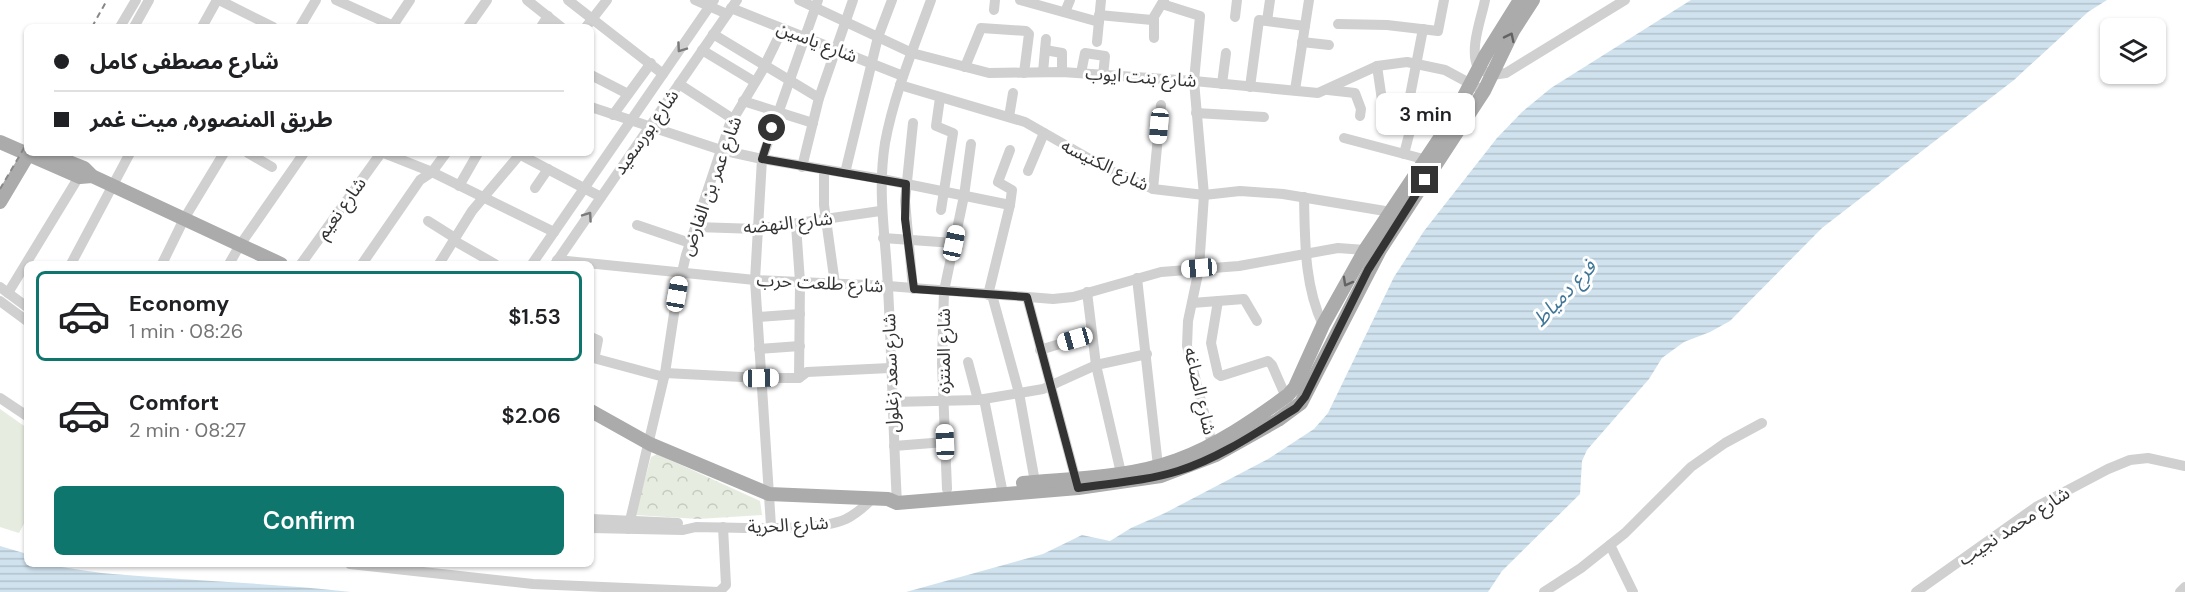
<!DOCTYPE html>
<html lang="en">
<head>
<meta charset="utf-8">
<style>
  :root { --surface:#fff; --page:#f2f2f2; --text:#202124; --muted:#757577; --line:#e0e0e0; --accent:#0f766e }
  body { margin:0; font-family:"DM Sans","Noto Sans Arabic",sans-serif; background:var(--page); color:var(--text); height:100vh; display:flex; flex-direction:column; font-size:22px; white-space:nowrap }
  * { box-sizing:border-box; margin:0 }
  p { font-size:20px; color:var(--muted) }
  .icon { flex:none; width:33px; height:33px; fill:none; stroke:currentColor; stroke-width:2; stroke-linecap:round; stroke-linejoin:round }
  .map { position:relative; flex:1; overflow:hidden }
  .sheet { position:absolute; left:24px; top:261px; width:570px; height:306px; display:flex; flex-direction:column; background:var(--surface); border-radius:9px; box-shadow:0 2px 4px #0004 }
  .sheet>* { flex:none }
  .top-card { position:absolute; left:24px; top:24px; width:570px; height:132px; border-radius:9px; box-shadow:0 2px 4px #0004; display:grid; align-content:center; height:132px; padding:0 30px; background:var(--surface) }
  .tools { position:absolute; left:2100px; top:18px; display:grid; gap:12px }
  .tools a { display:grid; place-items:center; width:66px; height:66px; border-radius:9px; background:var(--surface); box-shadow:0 2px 4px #0004; font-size:30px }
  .end { position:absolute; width:27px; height:27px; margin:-14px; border:8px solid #333; background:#fff; box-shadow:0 0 0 3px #fff }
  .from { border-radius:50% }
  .bubble { position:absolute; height:42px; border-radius:9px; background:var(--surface); box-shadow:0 2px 4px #0004; font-size:20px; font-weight:600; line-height:42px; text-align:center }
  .car { position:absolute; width:18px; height:36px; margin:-18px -9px; border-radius:8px; box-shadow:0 0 4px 2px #0007; background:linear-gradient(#fff 24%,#345 0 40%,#fff 0 76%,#345 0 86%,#fff 0) }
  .top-card b { display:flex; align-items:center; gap:21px; height:57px; font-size:22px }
  .top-card b+b { border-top:2px solid var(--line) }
  .top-card i { width:15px; height:15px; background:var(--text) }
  ul { padding:10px 0 0; list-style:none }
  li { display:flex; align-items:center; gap:18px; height:90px; margin:0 12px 9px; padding:0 18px; border:3px solid transparent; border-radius:9px }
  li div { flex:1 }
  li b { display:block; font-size:22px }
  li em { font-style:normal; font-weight:600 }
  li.selected { border-color:var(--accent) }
  li>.icon { width:54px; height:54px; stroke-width:1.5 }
  .button { display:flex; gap:12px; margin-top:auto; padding:12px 30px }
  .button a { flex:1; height:69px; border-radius:9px; background:var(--accent); color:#fff; font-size:24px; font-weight:600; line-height:69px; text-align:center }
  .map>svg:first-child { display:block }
  .park { fill:url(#park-crowns) }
  .garden { fill:#e6ecdf }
  .water { fill:url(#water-rules) }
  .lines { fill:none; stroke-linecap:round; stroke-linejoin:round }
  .minor { stroke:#d0d0d0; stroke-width:10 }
  .major { stroke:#ababab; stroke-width:14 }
  .rail { stroke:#888; stroke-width:2; stroke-dasharray:6 4.5; stroke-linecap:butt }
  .oneway { stroke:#636363 }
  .oneway2 { stroke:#7a7a7a }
  .route { stroke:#333; stroke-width:8 }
  .labels { text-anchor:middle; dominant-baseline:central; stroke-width:6; stroke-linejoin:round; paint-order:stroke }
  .street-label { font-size:18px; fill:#333; stroke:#fff }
  .water-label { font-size:20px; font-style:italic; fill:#3f7597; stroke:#fff }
</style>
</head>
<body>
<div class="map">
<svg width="2185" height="592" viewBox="0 0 2185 592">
  <defs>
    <pattern id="park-crowns" width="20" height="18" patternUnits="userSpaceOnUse" patternTransform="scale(1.5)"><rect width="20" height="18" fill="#e6ecdf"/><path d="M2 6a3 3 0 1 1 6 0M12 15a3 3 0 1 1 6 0" fill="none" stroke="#c6cbc0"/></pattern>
    <pattern id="water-rules" width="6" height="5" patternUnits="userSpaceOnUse" patternTransform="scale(1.5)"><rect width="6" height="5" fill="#cfe2ee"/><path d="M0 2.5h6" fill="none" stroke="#b2c2cd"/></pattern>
  </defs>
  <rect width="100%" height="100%" fill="#fff"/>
  <path class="park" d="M657,454L760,501L762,515L698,519L635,515L651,457Z"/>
  <path class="garden" d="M0,409L27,428V518L19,533L0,527Z"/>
  <g class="water">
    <path d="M1691,0H2107L2088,12L2014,80L1822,228L1730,321L1710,332L1684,342L1662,358L1649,379L1587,450L1582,461L1580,494L1502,571L1488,592H906L1043,554L1082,535L1110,541L1131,528L1165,513L1268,459L1314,429L1328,413L1394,277L1424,231L1497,138L1522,112L1551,88Z"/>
    <path d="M0,546L27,554V564C57,564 83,572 113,574C192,581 272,583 351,592H0Z"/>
  </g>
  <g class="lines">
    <g class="minor">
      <path d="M219,0L273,27"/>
      <path d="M336,0L396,27"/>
      <path d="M527,0L561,27"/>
      <path d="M568,0L663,74"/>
      <path d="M695,0L727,14"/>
      <path d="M799,0L912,53L989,73L1062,72L1194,81L1318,93L1377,66L1407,62L1445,70L1484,91"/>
      <path d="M1020,0L1099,22"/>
      <path d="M1485,0C1481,20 1469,49 1478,68L1492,75L1506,73L1625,0"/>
      <path d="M1162,4L1200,16L1194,81L1204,195L1199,269L1188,321L1187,346L1212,444"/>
      <path d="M731,8L903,76"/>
      <path d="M994,10L995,0"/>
      <path d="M1065,12L1070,0"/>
      <path d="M1099,15L1152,20L1164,0"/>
      <path d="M1235,17L1237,0"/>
      <path d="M1154,19V38"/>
      <path d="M1267,21L1270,0"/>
      <path d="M1338,24L1387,25L1438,31L1444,0"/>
      <path d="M120,27L136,0"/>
      <path d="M134,27L149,0"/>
      <path d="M202,27L217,0"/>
      <path d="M300,27L316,0"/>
      <path d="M392,27L410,0"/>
      <path d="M468,27L487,0"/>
      <path d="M541,27L548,16"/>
      <path d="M586,27L607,0"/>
      <path d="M713,34L819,98"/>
      <path d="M1097,42L1101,0"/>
      <path d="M1302,42L1329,45"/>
      <path d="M702,50L755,82"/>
      <path d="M1045,50L1062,53V72"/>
      <path d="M1377,66L1383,107"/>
      <path d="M965,67L981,28L1026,31L1029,34L1024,73"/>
      <path d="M1043,72L1046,39"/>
      <path d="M1081,73L1085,53L1105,56L1103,76"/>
      <path d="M591,75L628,94"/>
      <path d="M679,84L733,119"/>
      <path d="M1222,84L1226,53"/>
      <path d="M900,85L1025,122L1109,170L1153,189L1204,195L1240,191L1283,194L1391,212"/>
      <path d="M1250,87L1259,20L1305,26"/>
      <path d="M1295,90L1309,0"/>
      <path d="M1328,90L1355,93L1361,109L1360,116"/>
      <path d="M940,98L936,126L953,133L941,210"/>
      <path d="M743,101L813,123"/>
      <path d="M591,107L721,150L762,159L882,179L1010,205L988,295"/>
      <path d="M1196,113L1264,117"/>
      <path d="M613,115L651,63"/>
      <path d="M1009,117L1013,93"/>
      <path d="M913,123L905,201L913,289"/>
      <path d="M1344,138L1427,160"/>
      <path d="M248,153L272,167"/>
      <path d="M384,153L432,172L554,232"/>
      <path d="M517,153L601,197"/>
      <path d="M1404,154L1411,127L1409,101L1423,29"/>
      <path d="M802,167L819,98L853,0"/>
      <path d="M824,170V205L835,284"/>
      <path d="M1028,171L1044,133"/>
      <path d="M845,173L878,37L892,0"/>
      <path d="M459,186L478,153"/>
      <path d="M535,188L548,169"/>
      <path d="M1153,189L1161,105"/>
      <path d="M1304,197C1305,240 1304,285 1323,325"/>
      <path d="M1010,205L1012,190L998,182L1010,150"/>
      <path d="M428,221L455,238"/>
      <path d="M637,225L690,243"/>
      <path d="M796,225L800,282L799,378"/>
      <path d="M696,227L757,229L880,211"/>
      <path d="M883,238L954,243"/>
      <path d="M453,240L495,264"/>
      <path d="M557,260L755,280L888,286L1053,299L1073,297L1161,272L1239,266L1338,248L1365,250"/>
      <path d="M71,264L130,153"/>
      <path d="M162,264L184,219L224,153"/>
      <path d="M229,264L240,245L304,153"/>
      <path d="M301,264L381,153"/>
      <path d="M362,264L420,180L432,172L446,153"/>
      <path d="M439,264L472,211L521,153"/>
      <path d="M532,264L714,0"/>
      <path d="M555,264L737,0"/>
      <path d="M1137,278L1158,466"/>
      <path d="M0,287L27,307"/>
      <path d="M1087,292L1096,365L1121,473"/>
      <path d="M8,293L83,170"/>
      <path d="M992,295L1019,393L1035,482"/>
      <path d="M1027,297L1077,484"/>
      <path d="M0,301L27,321"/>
      <path d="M1218,301L1211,343L1218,374L1221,376L1268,361L1272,365L1286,397"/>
      <path d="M1192,303L1244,299L1257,321"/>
      <path d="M758,317L800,314"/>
      <path d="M591,337L598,340L595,355L597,359L664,377"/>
      <path d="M759,349L800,346"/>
      <path d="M1040,350L1092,334"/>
      <path d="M968,362L978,400"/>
      <path d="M665,373L761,378H799L807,372L890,368"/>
      <path d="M0,398L27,416"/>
      <path d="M984,399L1003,494"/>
      <path d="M891,402L978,400L1043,389L1096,365L1147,354"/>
      <path d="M894,446L945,442"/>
      <path d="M947,489L942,363L944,291L964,196L971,144"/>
      <path d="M897,503C893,431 892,360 888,288C886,238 877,194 885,143C894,94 914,47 931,0"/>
      <path d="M591,519L678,523"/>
      <path d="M771,526L755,280L762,159L818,0"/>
      <path d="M591,528L683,530L696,527C732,527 816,533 846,519C856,514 864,507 872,499"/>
      <path d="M628,529L665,373L677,294L686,255L729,126L762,71L783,28"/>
      <path d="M1610,545L1633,592"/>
      <path d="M350,564L533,584L719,592L726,585L723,527"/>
      <path d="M1544,592L1581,568L1625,533L1691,467L1725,443L1762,423"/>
      <path d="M1916,592L2036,507L2108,469L2130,460L2148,458L2185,466"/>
      <path d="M2180,592L2185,587"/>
    </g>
    <g class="major">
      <path d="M0,142L80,177L92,176"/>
      <path d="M46,153L84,168L92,176L281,264"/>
      <path d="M0,202L28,155"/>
      <path d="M591,411L650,444L769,494L888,499L897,503L1078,488L1161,476L1216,455L1278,420L1301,403L1380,250L1484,91L1513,31L1533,0"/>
      <path d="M1023,483C1074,478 1128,478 1177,460C1216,446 1254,420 1288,395L1295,387L1323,325L1365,250L1450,123L1485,56L1520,0"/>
    </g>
    <g class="rail">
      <path d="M92,27L107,0"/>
      <path d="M0,189L27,143"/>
    </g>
  </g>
  <defs><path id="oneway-chevron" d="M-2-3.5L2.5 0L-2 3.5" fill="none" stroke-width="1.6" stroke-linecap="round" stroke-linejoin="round" transform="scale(1.5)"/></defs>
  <g class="oneway">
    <use href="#oneway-chevron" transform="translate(1510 37) rotate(-64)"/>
    <use href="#oneway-chevron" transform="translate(1347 282) rotate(119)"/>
  </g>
  <g class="oneway2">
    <use href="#oneway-chevron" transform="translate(681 48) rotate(125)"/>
    <use href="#oneway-chevron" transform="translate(588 216) rotate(-55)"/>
  </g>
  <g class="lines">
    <path class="route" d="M772,128L762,159L906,184L905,219L914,289L1027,297L1078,488C1112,483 1146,481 1178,471C1220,458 1259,431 1296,408L1305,397L1368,270L1425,180"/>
  </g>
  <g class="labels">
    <g class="street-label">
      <text transform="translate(817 42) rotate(21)">شارع ياسين</text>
      <text transform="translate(1141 77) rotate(4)">شارع بنت ايوب</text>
      <text transform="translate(646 132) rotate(-55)">شارع بورسعيد</text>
      <text transform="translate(1105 165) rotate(26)">شارع الكنيسه</text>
      <text transform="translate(711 186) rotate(-70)">شارع عمر بن الفارض</text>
      <text transform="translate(341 208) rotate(-54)">شارع نعيم</text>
      <text transform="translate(788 223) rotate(-6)">شارع النهضه</text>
      <text transform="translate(820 283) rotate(3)">شارع طلعت حرب</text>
      <text transform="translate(944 351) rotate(-90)">شارع المنتزه</text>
      <text transform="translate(891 373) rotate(-92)">شارع سعد زغلول</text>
      <text transform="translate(1200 391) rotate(77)">شارع الصاغه</text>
      <text transform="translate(788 525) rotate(-3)">شارع الحرية</text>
      <text transform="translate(2014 526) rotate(-33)">شارع محمد نجيب</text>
    </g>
    <g class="water-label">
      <text transform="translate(1564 293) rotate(-47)">فرع دمياط</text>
    </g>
  </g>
</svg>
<div class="tools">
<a><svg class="icon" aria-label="layers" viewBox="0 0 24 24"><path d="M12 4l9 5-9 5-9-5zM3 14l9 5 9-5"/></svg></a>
</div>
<i class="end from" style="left:772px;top:128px"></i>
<i class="end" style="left:1425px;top:180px"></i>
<div class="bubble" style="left:1376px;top:93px;width:99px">3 min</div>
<i class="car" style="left:1159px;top:126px;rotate:185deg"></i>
<i class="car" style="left:954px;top:243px;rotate:12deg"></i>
<i class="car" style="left:1199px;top:268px;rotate:265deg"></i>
<i class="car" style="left:677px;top:294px;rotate:10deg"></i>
<i class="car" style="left:1075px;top:339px;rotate:254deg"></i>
<i class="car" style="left:761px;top:378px;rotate:89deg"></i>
<i class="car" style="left:945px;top:442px;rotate:358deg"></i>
<div class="top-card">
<b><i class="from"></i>شارع مصطفى كامل</b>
<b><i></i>طريق المنصوره, ميت غمر</b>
</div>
<section class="sheet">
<ul>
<li class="selected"><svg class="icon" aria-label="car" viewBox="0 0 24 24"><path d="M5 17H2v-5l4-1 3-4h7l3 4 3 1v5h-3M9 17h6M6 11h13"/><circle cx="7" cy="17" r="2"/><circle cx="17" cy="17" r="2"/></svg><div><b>Economy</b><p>1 min · 08:26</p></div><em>$1.53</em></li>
<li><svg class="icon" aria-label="car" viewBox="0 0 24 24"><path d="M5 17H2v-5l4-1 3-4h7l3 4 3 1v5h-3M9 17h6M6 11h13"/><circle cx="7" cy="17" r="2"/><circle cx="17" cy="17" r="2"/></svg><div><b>Comfort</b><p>2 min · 08:27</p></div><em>$2.06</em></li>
</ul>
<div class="button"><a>Confirm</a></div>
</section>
</div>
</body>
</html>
